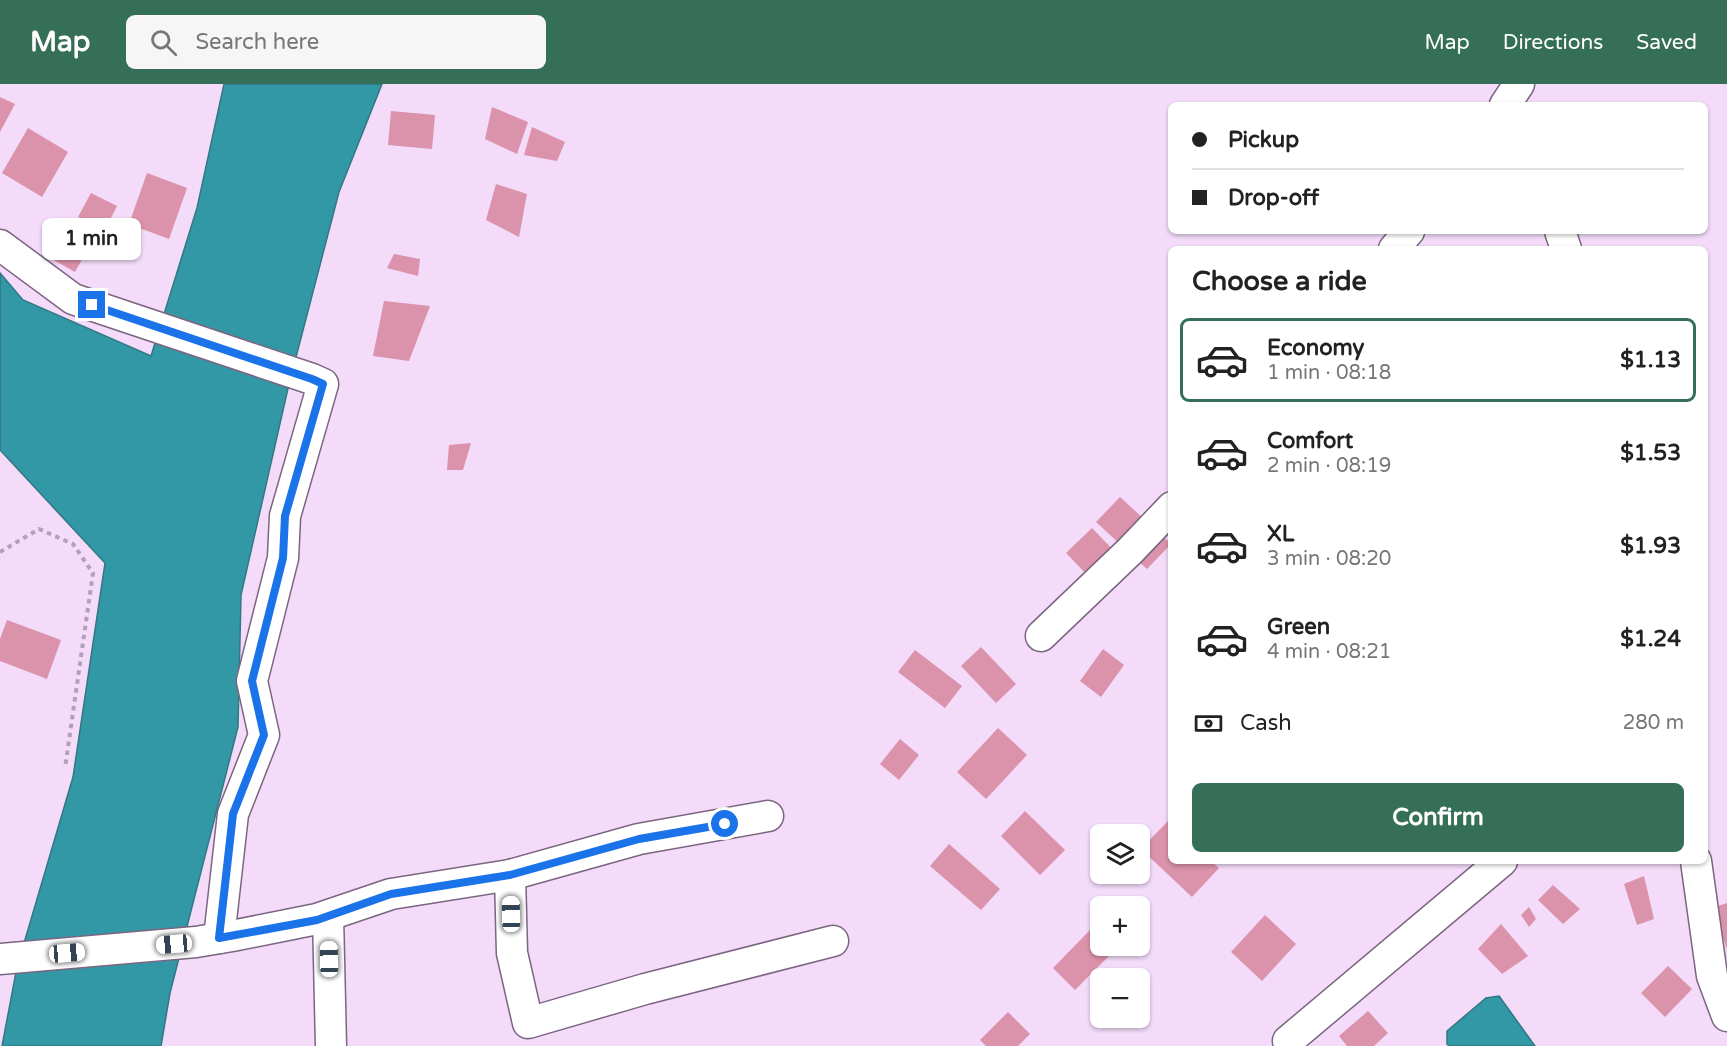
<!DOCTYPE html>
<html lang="en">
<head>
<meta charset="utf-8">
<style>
  :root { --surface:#fff; --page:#f6f6f6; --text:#222; --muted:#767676; --line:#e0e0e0; --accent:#366f57 }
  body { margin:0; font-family:"Varela Round",sans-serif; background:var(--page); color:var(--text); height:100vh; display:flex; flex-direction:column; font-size:22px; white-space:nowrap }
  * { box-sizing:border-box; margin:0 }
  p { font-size:20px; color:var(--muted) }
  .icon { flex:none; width:33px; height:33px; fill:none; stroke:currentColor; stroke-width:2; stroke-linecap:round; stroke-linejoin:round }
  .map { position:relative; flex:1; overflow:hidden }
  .details { position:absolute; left:1168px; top:162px; width:540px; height:618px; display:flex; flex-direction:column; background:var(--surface); border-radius:9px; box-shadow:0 2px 4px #0004 }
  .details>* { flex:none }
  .hud { position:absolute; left:1168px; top:18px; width:540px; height:132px; border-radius:9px; box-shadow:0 2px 4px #0004; display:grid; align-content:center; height:132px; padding:0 24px; background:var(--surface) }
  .controls { position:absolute; left:1090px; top:740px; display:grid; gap:12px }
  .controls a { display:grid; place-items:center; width:60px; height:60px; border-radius:9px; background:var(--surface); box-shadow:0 2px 4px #0004; font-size:30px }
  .end { position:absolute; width:27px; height:27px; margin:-14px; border:8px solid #1a73e8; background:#fff; box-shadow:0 0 0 3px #fff }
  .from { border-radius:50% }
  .bubble { position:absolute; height:42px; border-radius:9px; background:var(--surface); box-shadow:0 2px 4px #0004; font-size:20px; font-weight:800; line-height:42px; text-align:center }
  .car { position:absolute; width:18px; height:36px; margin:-18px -9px; border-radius:8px; box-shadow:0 0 4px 2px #0007; background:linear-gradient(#fff 24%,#345 0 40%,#fff 0 76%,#345 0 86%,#fff 0) }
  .hud b { display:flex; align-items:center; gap:21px; height:57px; font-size:22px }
  .hud b+b { border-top:2px solid var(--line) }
  .hud i { width:15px; height:15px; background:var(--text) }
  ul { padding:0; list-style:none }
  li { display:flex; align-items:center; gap:18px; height:84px; margin:0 12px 9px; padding:0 12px; border:3px solid transparent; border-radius:9px }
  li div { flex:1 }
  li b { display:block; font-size:22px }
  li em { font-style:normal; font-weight:800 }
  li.on { border-color:var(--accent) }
  li>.icon { width:54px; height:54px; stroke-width:1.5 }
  h2 { padding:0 24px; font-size:27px; line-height:72px }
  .pay { display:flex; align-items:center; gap:15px; height:66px; padding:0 24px; font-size:22px }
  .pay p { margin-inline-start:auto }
  .button { display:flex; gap:12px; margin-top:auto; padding:12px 24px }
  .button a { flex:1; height:69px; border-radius:9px; background:var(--accent); color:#fff; font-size:24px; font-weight:800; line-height:69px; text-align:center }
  header { display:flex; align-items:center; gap:36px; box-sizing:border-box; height:84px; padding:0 30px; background:var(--accent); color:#fff }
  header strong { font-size:28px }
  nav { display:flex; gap:33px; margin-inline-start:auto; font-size:21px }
  .search { width:420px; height:54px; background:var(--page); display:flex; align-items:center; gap:15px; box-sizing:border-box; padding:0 21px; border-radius:9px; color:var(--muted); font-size:22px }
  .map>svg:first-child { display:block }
  .water { fill:#3398a6; stroke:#337784; stroke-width:1.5 }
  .building { fill:#db92ab }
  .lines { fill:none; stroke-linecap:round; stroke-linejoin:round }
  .street-casing { stroke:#7b6580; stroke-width:33 }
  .path { stroke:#b3a0b8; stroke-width:4; stroke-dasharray:4.5 4.5; stroke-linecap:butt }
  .street { stroke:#fff; stroke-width:30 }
  .route { stroke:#1a73e8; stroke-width:8 }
</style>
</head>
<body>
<header>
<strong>Map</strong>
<div class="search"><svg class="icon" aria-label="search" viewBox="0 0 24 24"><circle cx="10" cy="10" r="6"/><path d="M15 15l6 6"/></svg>Search here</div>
<nav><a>Map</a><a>Directions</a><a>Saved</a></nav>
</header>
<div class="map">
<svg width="1727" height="962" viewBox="0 0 1727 962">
  <rect width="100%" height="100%" fill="#f3dbf9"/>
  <g class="water">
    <path d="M224,0H382L339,108L289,300L241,511L238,643L170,909L161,962H2L17,883L73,693L105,479L0,366V189L23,216L151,272L197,124Z"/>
    <path d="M1499,912L1535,962H1449L1447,960V947L1486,914Z"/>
  </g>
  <g class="building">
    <path d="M0,13L15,20L0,48Z"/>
    <path d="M492,23L528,38L517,70L485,55Z"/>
    <path d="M391,27L435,31L432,65L388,61Z"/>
    <path d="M532,43L565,58L557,77L524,71Z"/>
    <path d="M28,44L68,68L42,113L2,89Z"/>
    <path d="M147,89L187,104L169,155L129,140Z"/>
    <path d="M496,100L527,110L519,153L486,136Z"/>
    <path d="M91,109L117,122L105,146L78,133Z"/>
    <path d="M66,144L92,158L75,188L50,174Z"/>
    <path d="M394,170L420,175L418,192L387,184Z"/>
    <path d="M384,217L430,222L409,277L373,272Z"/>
    <path d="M471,359L463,386H447L449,361Z"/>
    <path d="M1120,413L1171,460L1147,485L1096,438Z"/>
    <path d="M1092,444L1118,471L1092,496L1066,469Z"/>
    <path d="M7,536L61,556L47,595L0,577V555Z"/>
    <path d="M981,563L1016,600L996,619L961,582Z"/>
    <path d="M1103,565L1124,581L1101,613L1080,597Z"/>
    <path d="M915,566L962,602L945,624L898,588Z"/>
    <path d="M998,644L1027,671L986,715L957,688Z"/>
    <path d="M900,655L919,671L899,696L880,680Z"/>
    <path d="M1025,727L1065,766L1040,791L1001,752Z"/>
    <path d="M1168,737L1172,740V777H1211L1219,784L1192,813L1141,765Z"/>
    <path d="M949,760L1000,805L981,826L930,782Z"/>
    <path d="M1644,792L1654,835L1637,841L1624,800Z"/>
    <path d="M1553,801L1580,825L1563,840L1538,816Z"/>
    <path d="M1727,819V865L1712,824Z"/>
    <path d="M1529,823L1536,835L1529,843L1521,831Z"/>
    <path d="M1265,831L1296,860L1262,897L1231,868Z"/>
    <path d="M1501,840L1528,872L1502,890L1478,865Z"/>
    <path d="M1090,846L1101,856V861H1106L1113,868L1075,906L1053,884Z"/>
    <path d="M1668,882L1692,905L1665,933L1641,909Z"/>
    <path d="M1368,927L1388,949L1374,962H1347L1339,952Z"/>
    <path d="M1008,928L1030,950L1018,962H986L980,956Z"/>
  </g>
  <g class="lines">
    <defs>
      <g id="street">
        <path d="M1505,21L1519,0"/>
        <path d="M1560,147L1566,165"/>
        <path d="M0,161L73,215L312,295L323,300L285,432L283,474L252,597L264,651L233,730L219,854"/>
        <path d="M1394,165L1409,147"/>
        <path d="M1041,552L1130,467L1172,423"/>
        <path d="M1696,777L1712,892L1727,932"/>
        <path d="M510,791L512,869L528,939L645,905L833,857"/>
        <path d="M328,832L331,962"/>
        <path d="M0,875L196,858L232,852L317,835L391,810L510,791L639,755L768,732"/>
        <path d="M1288,957L1502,777"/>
      </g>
    </defs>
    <use href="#street" class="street-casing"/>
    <path class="path" d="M0,468L39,445L73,460L93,489L65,684"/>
    <use href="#street" class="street"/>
  </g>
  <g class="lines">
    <path class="route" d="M92,221L312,295L323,300L285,432L283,474L252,597L264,651L233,730L219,854L317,836L391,810L510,791L639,755L725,740"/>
  </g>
</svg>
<div class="controls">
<a><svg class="icon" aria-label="layers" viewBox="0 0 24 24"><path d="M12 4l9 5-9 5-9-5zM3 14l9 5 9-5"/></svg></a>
<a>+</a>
<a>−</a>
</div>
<i class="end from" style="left:725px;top:740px"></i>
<i class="end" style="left:92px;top:221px"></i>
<div class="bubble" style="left:42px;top:134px;width:99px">1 min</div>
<i class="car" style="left:511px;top:830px;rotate:359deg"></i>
<i class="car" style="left:174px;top:860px;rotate:265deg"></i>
<i class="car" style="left:67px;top:869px;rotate:85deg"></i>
<i class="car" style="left:329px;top:875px;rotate:359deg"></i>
<div class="hud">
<b><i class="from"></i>Pickup</b>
<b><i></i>Drop-off</b>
</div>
<section class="details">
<h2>Choose a ride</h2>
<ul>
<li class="on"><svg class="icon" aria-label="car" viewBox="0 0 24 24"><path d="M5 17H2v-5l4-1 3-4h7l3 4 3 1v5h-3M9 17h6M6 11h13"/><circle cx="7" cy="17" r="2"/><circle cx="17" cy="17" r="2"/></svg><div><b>Economy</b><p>1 min · 08:18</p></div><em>$1.13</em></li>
<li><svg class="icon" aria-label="car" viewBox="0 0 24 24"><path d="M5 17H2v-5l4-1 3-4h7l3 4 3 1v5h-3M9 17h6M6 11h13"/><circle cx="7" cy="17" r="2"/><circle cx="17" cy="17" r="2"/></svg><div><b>Comfort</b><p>2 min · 08:19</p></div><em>$1.53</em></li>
<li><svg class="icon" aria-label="car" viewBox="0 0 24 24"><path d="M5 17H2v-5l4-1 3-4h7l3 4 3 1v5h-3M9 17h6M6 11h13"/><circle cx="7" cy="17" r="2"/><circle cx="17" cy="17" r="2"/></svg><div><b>XL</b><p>3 min · 08:20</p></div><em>$1.93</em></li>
<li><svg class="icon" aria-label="car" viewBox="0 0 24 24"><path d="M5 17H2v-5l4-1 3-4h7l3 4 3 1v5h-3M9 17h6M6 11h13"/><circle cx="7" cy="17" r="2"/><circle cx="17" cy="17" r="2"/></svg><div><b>Green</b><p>4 min · 08:21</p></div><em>$1.24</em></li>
</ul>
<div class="pay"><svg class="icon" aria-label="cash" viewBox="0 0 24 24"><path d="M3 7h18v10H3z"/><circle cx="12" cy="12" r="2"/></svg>Cash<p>280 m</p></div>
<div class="button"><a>Confirm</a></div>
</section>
</div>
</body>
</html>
